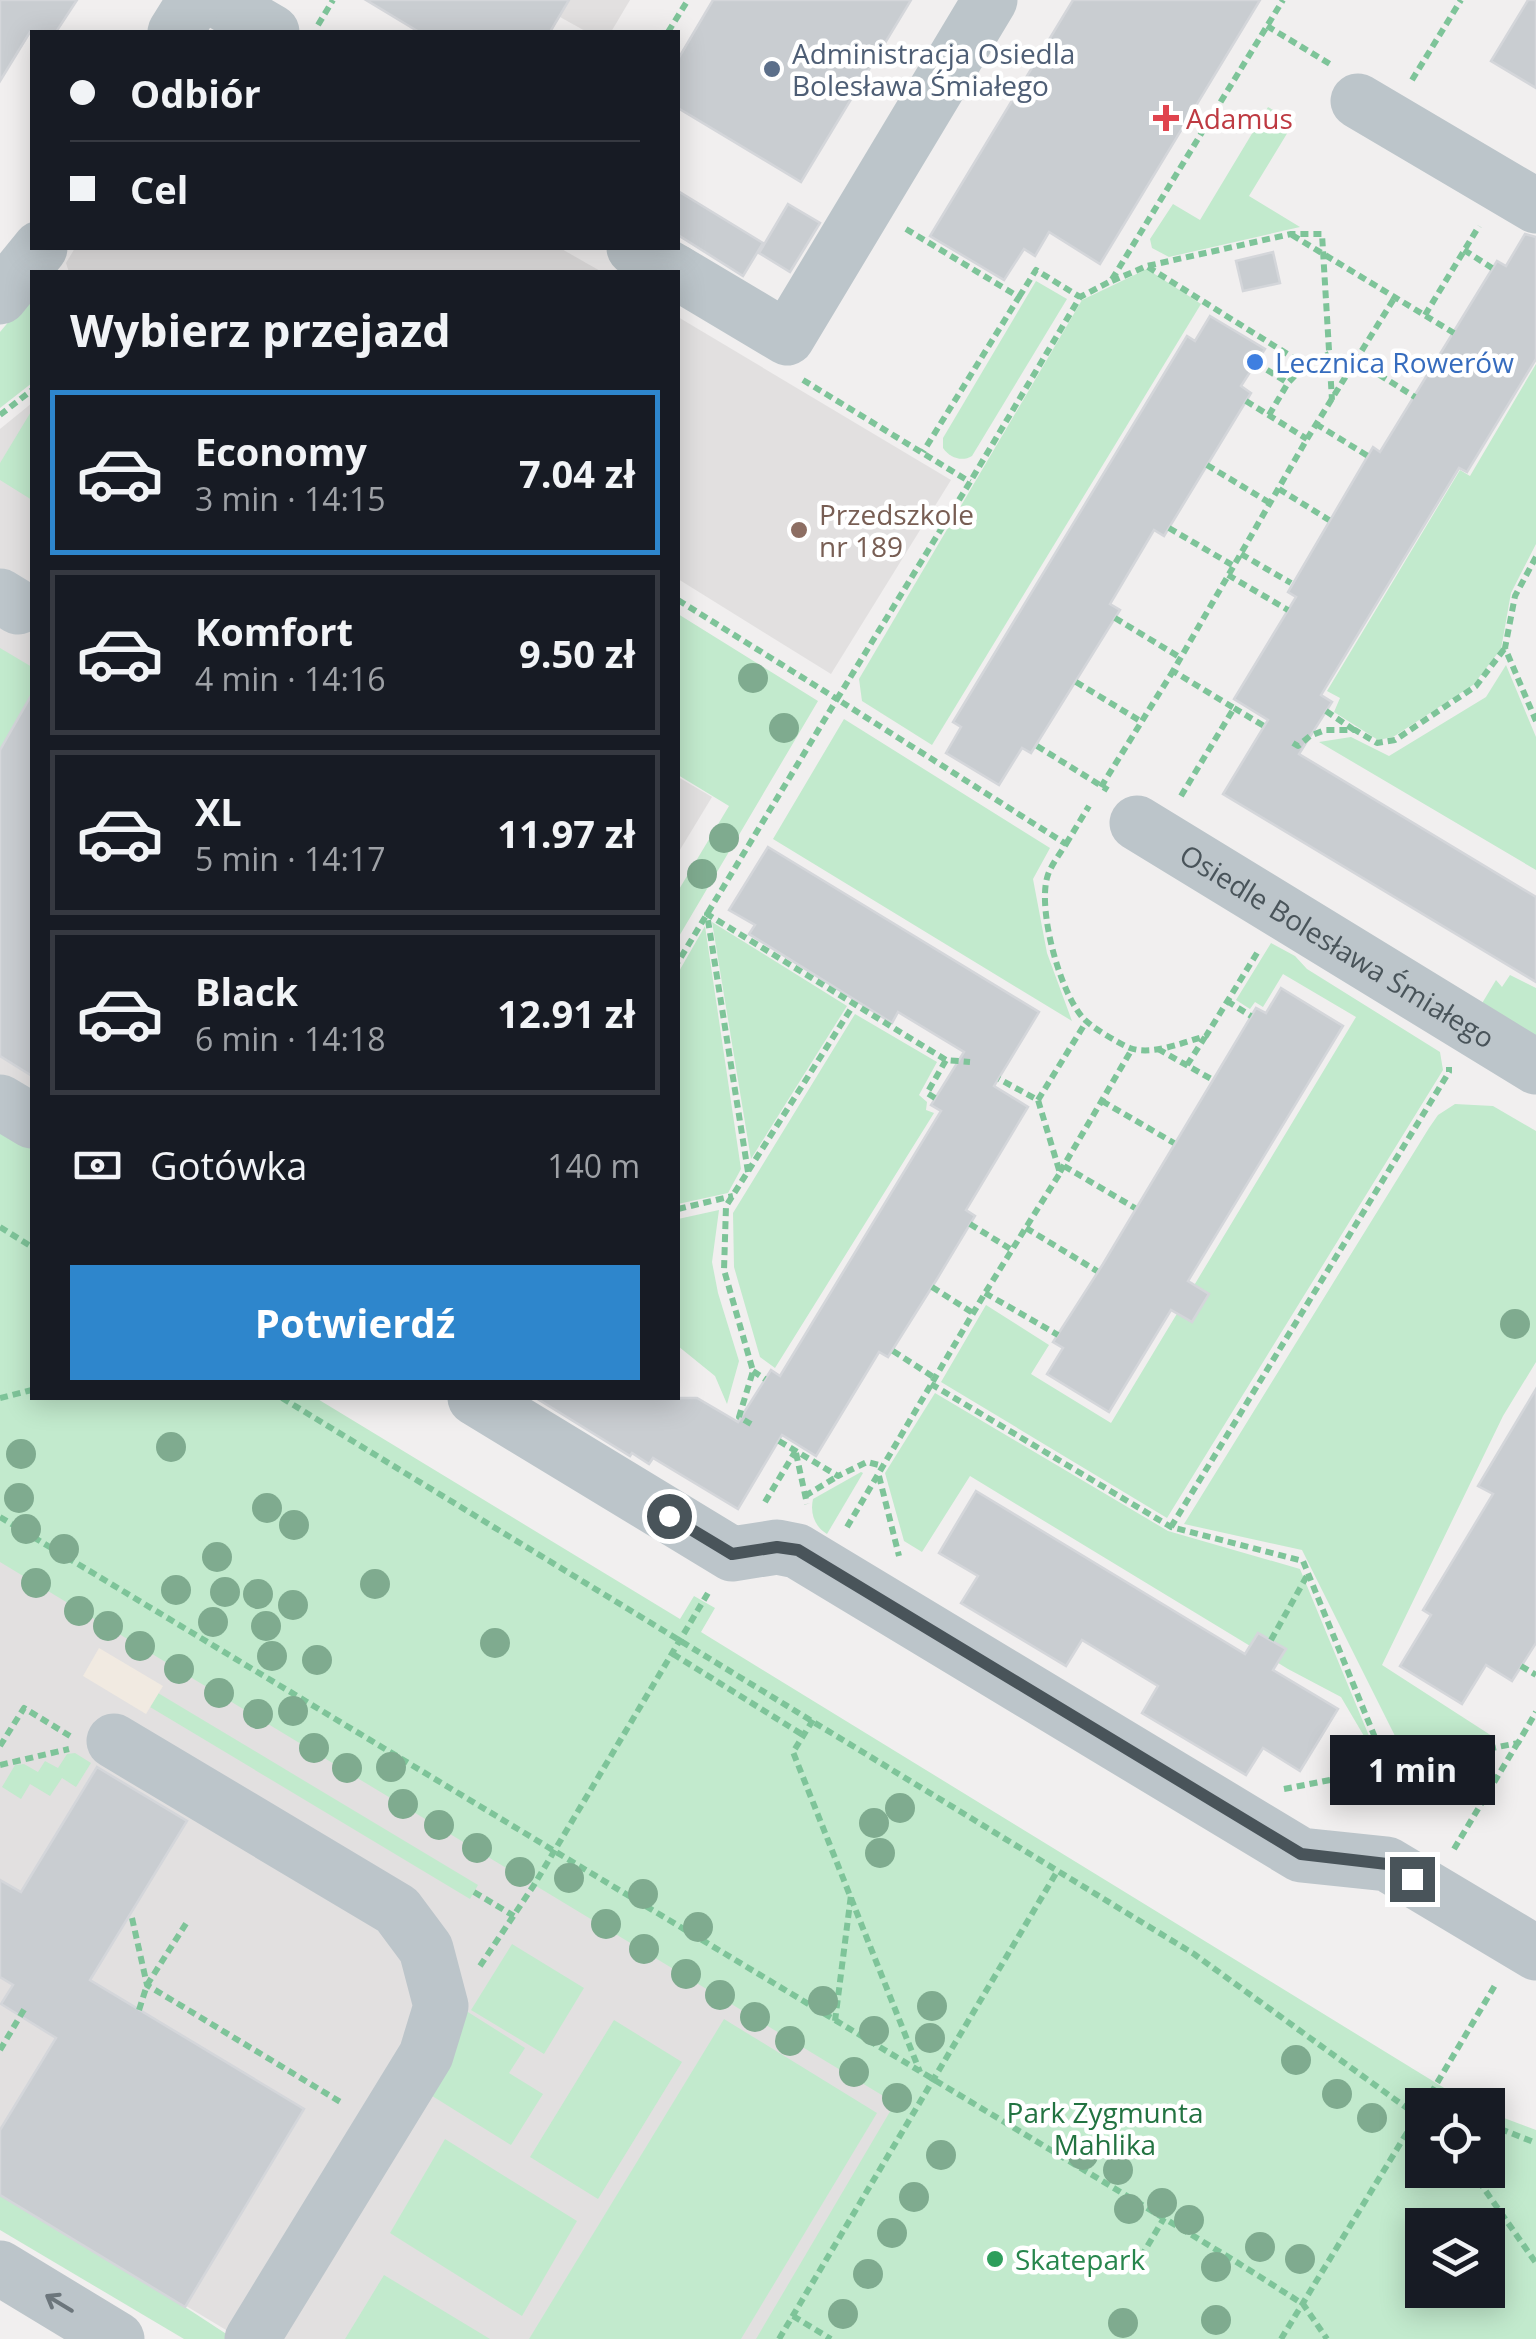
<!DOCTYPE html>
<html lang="pl">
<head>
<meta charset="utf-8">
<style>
  :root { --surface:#171b24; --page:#20242c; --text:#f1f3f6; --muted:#9ea1a6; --line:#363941; --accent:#2e86cc }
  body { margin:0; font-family:"Open Sans",sans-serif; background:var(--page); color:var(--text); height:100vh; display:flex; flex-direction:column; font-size:38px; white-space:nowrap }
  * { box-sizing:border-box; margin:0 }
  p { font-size:32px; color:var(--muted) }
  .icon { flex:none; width:55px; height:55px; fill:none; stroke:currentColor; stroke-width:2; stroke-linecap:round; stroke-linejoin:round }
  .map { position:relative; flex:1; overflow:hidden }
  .side { position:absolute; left:30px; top:270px; width:650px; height:1130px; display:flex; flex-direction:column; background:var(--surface); border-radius:0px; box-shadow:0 5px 25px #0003 }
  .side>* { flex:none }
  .hud { position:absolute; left:30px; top:30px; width:650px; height:220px; border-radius:0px; box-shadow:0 5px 25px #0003; display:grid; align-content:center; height:220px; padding:0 40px; background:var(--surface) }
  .controls { position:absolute; left:1405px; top:2088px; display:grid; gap:20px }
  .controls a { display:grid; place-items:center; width:100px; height:100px; border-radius:0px; background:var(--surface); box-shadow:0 5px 25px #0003; font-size:50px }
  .end { position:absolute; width:45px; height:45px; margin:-22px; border:12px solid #49545a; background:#fff; box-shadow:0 0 0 5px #fff }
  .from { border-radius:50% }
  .bubble { position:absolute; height:70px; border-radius:0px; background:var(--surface); box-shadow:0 5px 25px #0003; font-size:32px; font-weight:700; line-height:70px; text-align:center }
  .hud b { display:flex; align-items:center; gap:35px; height:95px; font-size:38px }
  .hud b+b { border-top:2px solid var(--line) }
  .hud i { width:25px; height:25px; background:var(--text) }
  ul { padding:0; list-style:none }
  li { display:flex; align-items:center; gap:30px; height:165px; margin:0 20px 15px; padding:0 20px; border:5px solid var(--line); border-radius:0px }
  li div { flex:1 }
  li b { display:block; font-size:38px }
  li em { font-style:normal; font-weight:700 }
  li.selected { border-color:var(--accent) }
  li>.icon { width:90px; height:90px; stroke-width:1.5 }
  h2 { padding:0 40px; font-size:45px; line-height:120px }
  .pay { display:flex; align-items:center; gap:25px; height:110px; padding:0 40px; font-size:38px }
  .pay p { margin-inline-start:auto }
  .button { display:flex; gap:20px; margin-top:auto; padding:20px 40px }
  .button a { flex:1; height:115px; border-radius:0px; background:var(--accent); color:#fff; font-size:40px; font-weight:700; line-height:115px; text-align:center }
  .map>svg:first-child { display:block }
  .education { fill:#e2e0e0 }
  .green { fill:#c2eacd; fill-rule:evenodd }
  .sand { fill:#f1eae1 }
  .building { fill:#c9cdd1; stroke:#d4d6da; stroke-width:2.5 }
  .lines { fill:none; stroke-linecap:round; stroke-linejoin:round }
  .path { stroke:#7ec499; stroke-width:6; stroke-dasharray:8 5; stroke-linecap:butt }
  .minor { stroke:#bcc5ca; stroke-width:55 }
  .tree { fill:#7fab8f }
  .oneway { stroke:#6c767c }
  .route { stroke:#49545a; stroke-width:12 }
  .service-dot { fill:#5c6f8a; stroke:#fff; stroke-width:4 }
  .health-dot { fill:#e0444e; stroke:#fff; stroke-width:4 }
  .shop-dot { fill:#3f7fe0; stroke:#fff; stroke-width:4 }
  .education-dot { fill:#8d6e63; stroke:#fff; stroke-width:4 }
  .leisure-dot { fill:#2e9e5b; stroke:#fff; stroke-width:4 }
  .labels { text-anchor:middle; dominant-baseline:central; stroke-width:9; stroke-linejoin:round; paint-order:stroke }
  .service-label { font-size:28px; fill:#4e5e75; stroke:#fff; text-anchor:start }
  .health-label { font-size:28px; fill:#be3a42; stroke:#fff; text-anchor:start }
  .shop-label { font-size:28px; fill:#366cbe; stroke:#fff; text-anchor:start }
  .education-label { font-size:28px; fill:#785e54; stroke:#fff; text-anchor:start }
  .street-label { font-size:28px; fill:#49545a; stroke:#fff }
  .park-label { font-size:28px; fill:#227341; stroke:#fff }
  .leisure-label { font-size:28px; fill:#27864d; stroke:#fff; text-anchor:start }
</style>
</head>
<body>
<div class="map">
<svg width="1536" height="2339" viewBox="0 0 1536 2339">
  <rect width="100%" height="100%" fill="#f1efef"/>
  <g class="education">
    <path d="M366,0H630L611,32H587L560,17L550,32H419Z"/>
    <path d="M75,248H560L602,272H69L66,263Z"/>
    <path d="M678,317L951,480L831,674L678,579Z"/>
    <path d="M32,403V1140L0,1133V429Z"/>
    <path d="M678,777L712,797L678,853Z"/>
    <path d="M0,1556L909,2100L760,2339H241L0,2194Z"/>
  </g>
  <g class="green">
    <path d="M1268,107L1294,122L1249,196L1300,227L1169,257L1152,248L1150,239L1173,204L1200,220Z"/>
    <path d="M1147,269L1201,304L932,745L862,701L859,679L1082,300Z"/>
    <path d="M1036,281L1067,299L972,456C962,462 950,458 943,448V438Z"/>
    <path d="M32,294V383L0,408V332Z"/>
    <path d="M1536,364V544L1511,593L1501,649L1473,685L1393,737L1378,740L1334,712L1340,698L1327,691L1460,470L1470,476Z"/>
    <path d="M32,410V500L0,480V463Z"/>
    <path d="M678,614L818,701L678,938V891L729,806L678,775Z"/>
    <path d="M0,648L32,667V694L0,750Z"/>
    <path d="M1506,665L1536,737V870L1319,742L1351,737L1389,756L1486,697Z"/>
    <path d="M844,719L1050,848L1033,879L1047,953L1072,1021L773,839Z"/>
    <path d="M712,922L847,1006L751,1159Z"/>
    <path d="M705,926L741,1169L728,1193L678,1204V973Z"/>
    <path d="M1271,943L1295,956L1307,969L1440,1052L1443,1070L1167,1518L941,1382L986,1305L1049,1345L1031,1374L1111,1423L1356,1017L1283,974L1263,1007L1255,1002L1250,1009L1236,1000Z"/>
    <path d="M1510,975L1536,988V1042L1481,1005L1496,980L1502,987Z"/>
    <path d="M855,1014L937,1062L919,1095L927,1102L926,1110L934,1113L775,1368L760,1357L734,1267L733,1213Z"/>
    <path d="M1455,1104L1493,1106L1536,1131V1362L1503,1416L1382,1665L1492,1736L1403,1752L1302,1550L1184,1524L1429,1128L1438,1115Z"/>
    <path d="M0,1133L32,1140V1398H316L680,1619L694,1596L715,1608L701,1632L1472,2105H1422V2170H1488V2112L1536,2130V2339H756L895,2103L0,1562ZM1422,2225H1488V2290H1422Z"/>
    <path d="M719,1210L712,1262L718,1293L739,1361L727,1404L715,1376L678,1346V1219Z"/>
    <path d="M935,1393L1168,1531L1300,1569L1381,1765L1341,1697L1288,1669L970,1476L922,1552L904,1541L885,1473Z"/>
    <path d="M861,1472L863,1473L827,1534C814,1526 810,1513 813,1499Z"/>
    <path d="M158,1693L478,1885L470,1899L150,1707Z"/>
    <path d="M75,1753L91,1763L76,1787L62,1778L50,1796L30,1784L21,1799L2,1787L15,1765L24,1764L38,1772L45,1761L58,1768L67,1754Z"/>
    <path d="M512,1944L584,1988L544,2054L471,2010Z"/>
    <path d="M460,2007L525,2048L509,2073L543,2094L511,2145L421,2089Z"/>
    <path d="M724,2019L877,2113L741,2339H529Z"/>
    <path d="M614,2020L682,2062L598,2199L530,2157Z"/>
    <path d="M445,2139L577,2221L522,2316L390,2233Z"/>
    <path d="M0,2195L185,2307L234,2339H184L0,2230Z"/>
    <path d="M384,2275L490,2339H345Z"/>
  </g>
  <path class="sand" d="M99,1648L163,1686L146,1714L83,1676Z"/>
  <g class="building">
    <path d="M0,0H77L56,32H30L0,81Z"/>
    <path d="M366,0H569L550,32H419Z"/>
    <path d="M713,0H911L801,182L678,108V59Z"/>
    <path d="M1073,0H1260L1100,264L1049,232L1035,256L1024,249L1004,280L930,236Z"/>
    <path d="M1528,0H1536V88L1491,61Z"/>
    <path d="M678,191L763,243L743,276L678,235Z"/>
    <path d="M788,204L820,223L790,272L759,253Z"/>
    <path d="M1525,234L1536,237V359L1467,472L1459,468L1321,695L1332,702L1299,754L1536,897V982L1223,794L1268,720L1234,699L1296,597L1288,592L1373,447L1380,452L1497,261L1506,266Z"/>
    <path d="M1273,252L1280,283L1243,291L1236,261Z"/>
    <path d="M1210,316L1265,349L1241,386L1251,393L1164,536L1154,530L1110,604L1120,610L1031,753L1022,748L999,785L946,753L961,727L953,722L1187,336L1195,341Z"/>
    <path d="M32,694V1076L0,1056V750Z"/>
    <path d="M768,847L1039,1012L994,1086L1028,1107L966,1210L975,1216L937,1279L888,1357L879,1352L816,1456L782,1435L738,1509L653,1458L649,1464L632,1453L630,1456L536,1398H697L738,1422L771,1370L780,1376L941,1111L931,1105L964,1052L898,1012L892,1023L749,934L755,925L729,910Z"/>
    <path d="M1281,988L1343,1026L1188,1281L1209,1294L1192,1322L1171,1310L1109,1412L1047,1374L1063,1348L1053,1342L1103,1264L1256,1008L1266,1013Z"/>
    <path d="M1536,1389V1643L1512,1681L1486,1665L1462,1704L1400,1666L1431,1615L1423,1610L1493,1494L1478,1486Z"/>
    <path d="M976,1491L1245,1654L1258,1633L1286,1649L1273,1670L1338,1709L1300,1771L1263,1748L1246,1775L1142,1713L1158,1686L1082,1640L1066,1666L961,1603L978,1576L939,1553Z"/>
    <path d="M97,1767L187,1821L90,1980L304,2109L185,2307L0,2195V2130L56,2038L1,2004L13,1985L0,1977V1880L21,1892Z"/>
  </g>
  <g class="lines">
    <g class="path">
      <path d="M318,25L333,0"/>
      <path d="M1267,26L1330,64"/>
      <path d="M668,32L688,0"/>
      <path d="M1412,80L1461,0"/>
      <path d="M906,229L1019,297L923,452"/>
      <path d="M1292,235L1454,333"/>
      <path d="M1464,250L1492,268"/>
      <path d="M1148,267L1305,365L1329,354"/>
      <path d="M1112,281L1147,266L1291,234H1322L1332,400"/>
      <path d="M1019,297L1036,270L1080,297"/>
      <path d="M1425,315L1479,226"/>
      <path d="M1357,361L1415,397"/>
      <path d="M1256,363L1288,383"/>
      <path d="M803,380L970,482"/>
      <path d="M1246,401L1307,439"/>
      <path d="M0,415L32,390"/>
      <path d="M1269,415L1288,383L1305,365"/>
      <path d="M1316,424L1368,456"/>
      <path d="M1207,465L1270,503"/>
      <path d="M1279,489L1329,520"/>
      <path d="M1169,528L1234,566"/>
      <path d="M1241,554L1291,583"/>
      <path d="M1536,557L1515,596L1505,648L1536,721"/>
      <path d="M1228,575L1288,610"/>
      <path d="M678,600L837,699L678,962"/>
      <path d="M1115,618L1181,658"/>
      <path d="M1076,682L1142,722"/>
      <path d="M1234,708L1264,726"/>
      <path d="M1326,711L1354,730"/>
      <path d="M1293,743L1298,746L1310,736L1325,730H1355L1377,743L1395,740L1476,686L1505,648"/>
      <path d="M1037,746L1108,790"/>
      <path d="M1101,787L1173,671"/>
      <path d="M1181,796L1234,708L1173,671L1307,439L1395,297"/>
      <path d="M1066,844L1089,806"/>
      <path d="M1257,953L1206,1036C1184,1042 1152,1056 1130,1048C1118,1043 1091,1027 1083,1018C1060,992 1038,912 1047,878C1050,866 1060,854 1066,844L837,699L970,482L1080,297L1111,281L1283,0"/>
      <path d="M1227,1001L1251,1016"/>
      <path d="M1158,1049L1213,1080"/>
      <path d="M1187,1065L1205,1037"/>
      <path d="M935,1098L927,1093L946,1060"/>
      <path d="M1038,1100L1086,1022"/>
      <path d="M1102,1101L1174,1143"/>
      <path d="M1064,1166L1135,1208"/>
      <path d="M748,1172L707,914L946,1060L970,1062"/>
      <path d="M1060,1172L1132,1049"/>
      <path d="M678,1209L733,1196"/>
      <path d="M970,1224L1012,1250"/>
      <path d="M0,1227L32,1247"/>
      <path d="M1026,1228L1097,1271"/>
      <path d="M932,1287L973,1313"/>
      <path d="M985,1293L1058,1335"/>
      <path d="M893,1351L935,1378"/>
      <path d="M753,1371L765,1379"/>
      <path d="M931,1384L1171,1527L1303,1561L1387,1767"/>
      <path d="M0,1398L32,1390"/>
      <path d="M282,1398L1194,1954L1422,2119"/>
      <path d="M751,1424L739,1417L753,1371L724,1270L726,1206L854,1004"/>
      <path d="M779,1441L838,1476L867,1462L883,1466"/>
      <path d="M796,1453L807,1504"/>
      <path d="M879,1476L899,1556"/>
      <path d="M805,1496L838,1476"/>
      <path d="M765,1502L795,1452"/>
      <path d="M0,1517L1235,2261L1303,2304L1327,2339"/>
      <path d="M847,1527L985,1293L1060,1173L1038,1100L999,1079"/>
      <path d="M1171,1527L1449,1072V1067"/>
      <path d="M1271,1640L1308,1574"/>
      <path d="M673,1654L803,1735"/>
      <path d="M1521,1666L1536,1675"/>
      <path d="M813,1720L793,1752L920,2072"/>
      <path d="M0,1746L24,1708L70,1736"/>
      <path d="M0,1765L69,1749"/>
      <path d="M1284,1789L1518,1743L1536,1712"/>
      <path d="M1454,1849L1517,1744"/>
      <path d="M474,1892L514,1916"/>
      <path d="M132,1918L147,1985L342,2103"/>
      <path d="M480,1966L534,1885L708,1593"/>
      <path d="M139,2010L147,1985L187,1922"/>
      <path d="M835,2021L851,1895"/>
      <path d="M0,2050L25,2008"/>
      <path d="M1426,2100L1440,2105"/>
      <path d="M1424,2105L1497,1982"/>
      <path d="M1488,2124L1536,2143"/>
      <path d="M1471,2170L1536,2263"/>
      <path d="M1141,2257L1164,2218"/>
      <path d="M793,2316L831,2339"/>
      <path d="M779,2339L1058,1870"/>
      <path d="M1281,2339L1422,2108"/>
    </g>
    <g class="minor">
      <path d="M217,0L272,32"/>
      <path d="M175,32L195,0"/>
      <path d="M1358,101L1536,206"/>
      <path d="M634,248L676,272"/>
      <path d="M678,273L787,338L990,0"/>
      <path d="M0,297L40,248"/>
      <path d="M0,596L18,607"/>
      <path id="s1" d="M1137,823L1536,1067"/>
      <path d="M0,1102L32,1121"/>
      <path d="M475,1398L732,1554L777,1547L797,1551L1301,1855L1387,1864L1536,1953"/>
      <path d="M114,1741L397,1910L426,1949L441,2006L426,2055L252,2339"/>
      <path d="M0,2268L117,2339"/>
    </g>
  </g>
  <g class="tree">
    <circle cx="753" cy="678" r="15"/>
    <circle cx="784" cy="728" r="15"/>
    <circle cx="724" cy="838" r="15"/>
    <circle cx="702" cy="874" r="15"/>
    <circle cx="1515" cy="1324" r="15"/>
    <circle cx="171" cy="1447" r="15"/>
    <circle cx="21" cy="1454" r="15"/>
    <circle cx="19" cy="1498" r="15"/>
    <circle cx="267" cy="1508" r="15"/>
    <circle cx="294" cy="1525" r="15"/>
    <circle cx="26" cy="1529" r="15"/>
    <circle cx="64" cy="1549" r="15"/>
    <circle cx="217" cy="1557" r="15"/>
    <circle cx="36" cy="1583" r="15"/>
    <circle cx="375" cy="1584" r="15"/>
    <circle cx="176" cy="1590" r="15"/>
    <circle cx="225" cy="1592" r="15"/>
    <circle cx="258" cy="1594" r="15"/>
    <circle cx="293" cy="1605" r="15"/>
    <circle cx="79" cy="1611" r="15"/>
    <circle cx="213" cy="1622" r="15"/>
    <circle cx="108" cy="1626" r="15"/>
    <circle cx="266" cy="1626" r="15"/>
    <circle cx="495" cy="1643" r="15"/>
    <circle cx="140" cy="1646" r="15"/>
    <circle cx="272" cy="1656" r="15"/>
    <circle cx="317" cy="1660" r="15"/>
    <circle cx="179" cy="1669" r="15"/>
    <circle cx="219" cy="1693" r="15"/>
    <circle cx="293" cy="1711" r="15"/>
    <circle cx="258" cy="1714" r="15"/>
    <circle cx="314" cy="1748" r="15"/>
    <circle cx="391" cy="1767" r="15"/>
    <circle cx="347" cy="1768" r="15"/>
    <circle cx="403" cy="1804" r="15"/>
    <circle cx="900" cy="1808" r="15"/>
    <circle cx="874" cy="1823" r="15"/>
    <circle cx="439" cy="1825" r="15"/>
    <circle cx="477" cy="1848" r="15"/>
    <circle cx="880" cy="1853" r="15"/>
    <circle cx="520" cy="1872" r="15"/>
    <circle cx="569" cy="1878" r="15"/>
    <circle cx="643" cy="1894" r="15"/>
    <circle cx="606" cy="1924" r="15"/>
    <circle cx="698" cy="1927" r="15"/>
    <circle cx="644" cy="1949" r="15"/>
    <circle cx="686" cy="1974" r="15"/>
    <circle cx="720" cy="1995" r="15"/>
    <circle cx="823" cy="2001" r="15"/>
    <circle cx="932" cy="2006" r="15"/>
    <circle cx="755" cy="2017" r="15"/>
    <circle cx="874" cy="2031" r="15"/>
    <circle cx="930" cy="2038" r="15"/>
    <circle cx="790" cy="2041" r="15"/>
    <circle cx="1296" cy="2060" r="15"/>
    <circle cx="854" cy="2072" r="15"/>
    <circle cx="1337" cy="2094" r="15"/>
    <circle cx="897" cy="2098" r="15"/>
    <circle cx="1372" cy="2118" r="15"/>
    <circle cx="941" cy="2155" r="15"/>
    <circle cx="1083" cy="2155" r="15"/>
    <circle cx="1118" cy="2170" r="15"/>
    <circle cx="914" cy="2197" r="15"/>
    <circle cx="1162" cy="2203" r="15"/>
    <circle cx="1129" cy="2209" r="15"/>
    <circle cx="1189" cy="2220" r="15"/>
    <circle cx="892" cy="2233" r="15"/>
    <circle cx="1260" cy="2247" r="15"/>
    <circle cx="1300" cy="2259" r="15"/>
    <circle cx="1216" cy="2267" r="15"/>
    <circle cx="868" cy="2274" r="15"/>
    <circle cx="843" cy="2314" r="15"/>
    <circle cx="1216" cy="2320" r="15"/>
    <circle cx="1123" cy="2323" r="15"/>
  </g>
  <defs><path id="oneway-shaft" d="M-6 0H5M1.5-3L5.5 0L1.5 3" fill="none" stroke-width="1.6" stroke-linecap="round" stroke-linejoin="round" transform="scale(2.5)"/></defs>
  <use class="oneway" href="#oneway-shaft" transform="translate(59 2303) rotate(-149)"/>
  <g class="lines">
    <path class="route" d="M669,1516L732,1554L777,1547L798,1550L1301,1854L1387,1864L1412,1879"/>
  </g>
  <circle class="service-dot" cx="772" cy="69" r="10"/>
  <path class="health-dot" d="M1161 103h10v10h10v10h-10v10h-10v-10h-10v-10h10z"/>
  <circle class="shop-dot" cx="1255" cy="362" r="10"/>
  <circle class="education-dot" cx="799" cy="530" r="10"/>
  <circle class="leisure-dot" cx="995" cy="2259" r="10"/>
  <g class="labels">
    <g class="service-label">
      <text x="792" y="53">Administracja Osiedla<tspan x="792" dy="32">Bolesława Śmiałego</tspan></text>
    </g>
    <g class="health-label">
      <text x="1186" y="118">Adamus</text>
    </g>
    <g class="shop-label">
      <text x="1275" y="362">Lecznica Rowerów</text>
    </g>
    <g class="education-label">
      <text x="819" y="514">Przedszkole<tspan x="819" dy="32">nr 189</tspan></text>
    </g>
    <g class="street-label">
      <text stroke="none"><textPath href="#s1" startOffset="235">Osiedle Bolesława Śmiałego</textPath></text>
    </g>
    <g class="park-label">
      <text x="1105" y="2112">Park Zygmunta<tspan x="1105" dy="32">Mahlika</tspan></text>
    </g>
    <g class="leisure-label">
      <text x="1015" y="2259">Skatepark</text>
    </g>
  </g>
</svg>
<div class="controls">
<a><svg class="icon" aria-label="locate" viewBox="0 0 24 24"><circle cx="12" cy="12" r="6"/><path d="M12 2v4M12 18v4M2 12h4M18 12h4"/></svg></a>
<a><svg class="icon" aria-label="layers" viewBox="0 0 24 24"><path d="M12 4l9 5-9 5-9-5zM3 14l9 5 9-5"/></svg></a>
</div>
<i class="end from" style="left:669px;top:1516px"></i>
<i class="end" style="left:1412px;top:1879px"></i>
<div class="bubble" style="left:1330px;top:1735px;width:165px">1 min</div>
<div class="hud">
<b><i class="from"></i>Odbiór</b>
<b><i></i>Cel</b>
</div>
<section class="side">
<h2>Wybierz przejazd</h2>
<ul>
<li class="selected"><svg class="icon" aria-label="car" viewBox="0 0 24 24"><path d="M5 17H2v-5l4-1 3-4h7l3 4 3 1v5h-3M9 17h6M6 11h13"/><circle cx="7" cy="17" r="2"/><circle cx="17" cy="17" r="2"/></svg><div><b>Economy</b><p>3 min · 14:15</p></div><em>7.04 zł</em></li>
<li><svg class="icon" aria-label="car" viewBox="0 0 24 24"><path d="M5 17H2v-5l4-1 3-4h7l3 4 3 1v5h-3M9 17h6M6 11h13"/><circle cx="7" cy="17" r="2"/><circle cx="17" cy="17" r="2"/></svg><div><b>Komfort</b><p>4 min · 14:16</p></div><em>9.50 zł</em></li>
<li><svg class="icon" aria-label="car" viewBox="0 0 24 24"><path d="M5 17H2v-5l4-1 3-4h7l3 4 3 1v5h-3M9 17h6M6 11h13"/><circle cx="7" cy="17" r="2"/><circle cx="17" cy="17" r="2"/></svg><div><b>XL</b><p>5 min · 14:17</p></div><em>11.97 zł</em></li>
<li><svg class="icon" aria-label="car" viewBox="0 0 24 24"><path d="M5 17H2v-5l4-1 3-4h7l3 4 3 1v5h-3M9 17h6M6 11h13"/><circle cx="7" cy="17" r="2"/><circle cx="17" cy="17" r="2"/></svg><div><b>Black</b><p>6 min · 14:18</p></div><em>12.91 zł</em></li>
</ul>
<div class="pay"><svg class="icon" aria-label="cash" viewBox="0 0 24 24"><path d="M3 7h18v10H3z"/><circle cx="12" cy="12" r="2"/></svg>Gotówka<p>140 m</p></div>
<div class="button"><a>Potwierdź</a></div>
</section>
</div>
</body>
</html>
